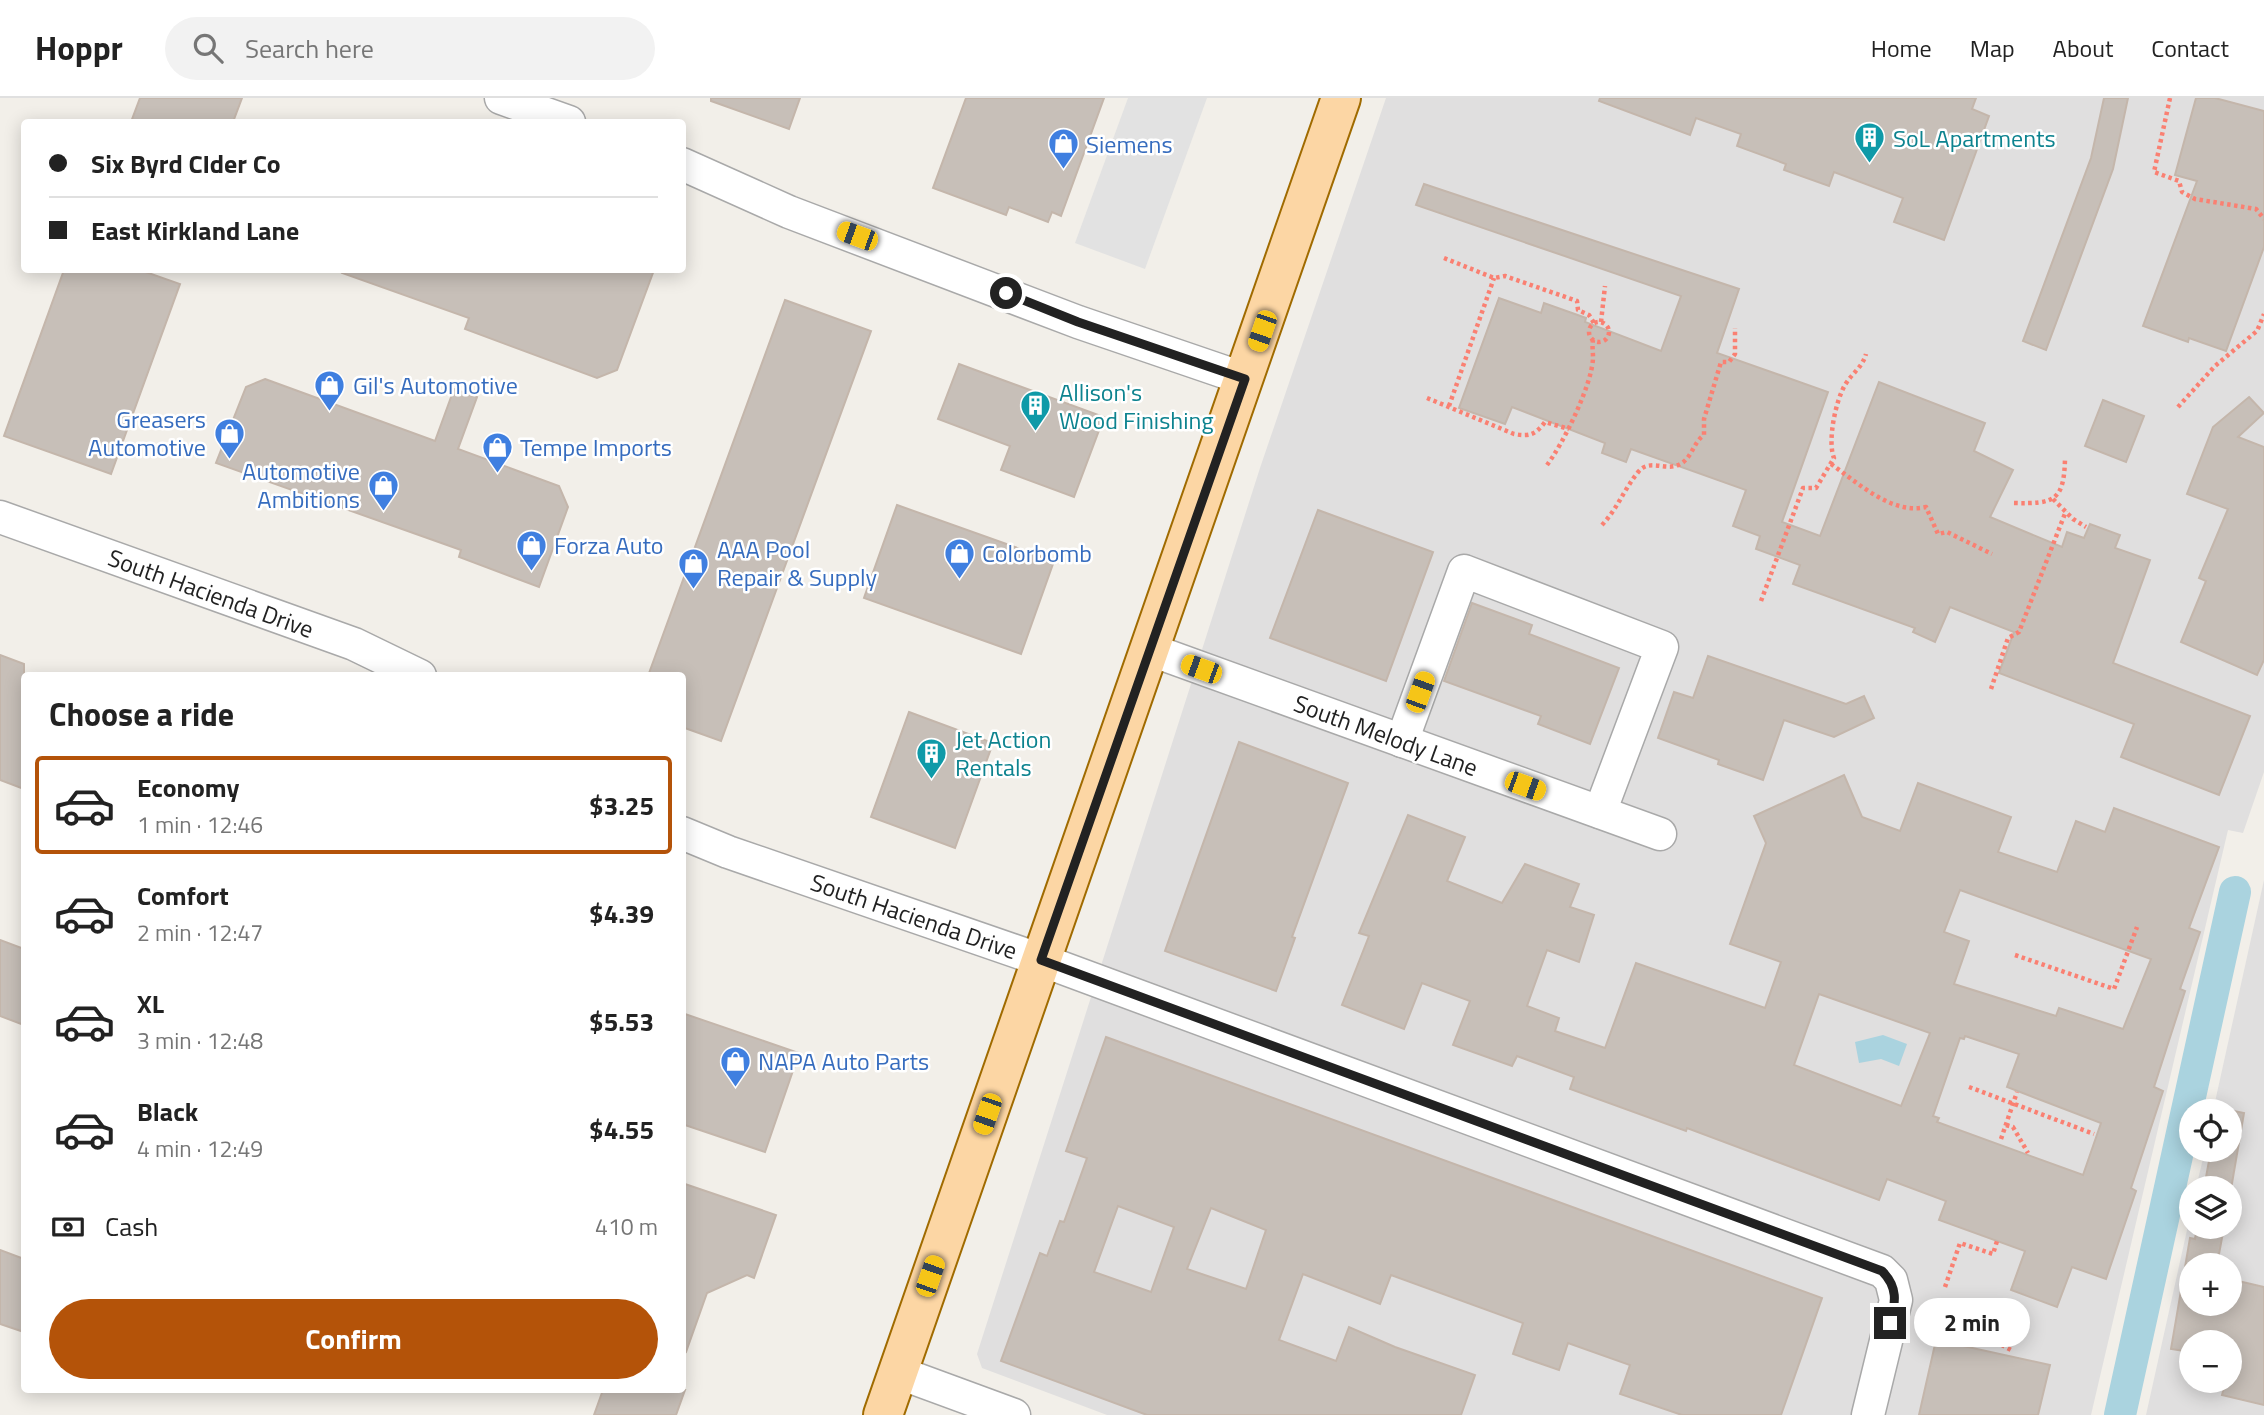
<!DOCTYPE html>
<html lang="en">
<head>
<meta charset="utf-8">
<style>
  :root { --surface:#fff; --page:#f2f2f2; --text:#222; --muted:#767676; --line:#e0e0e0; --accent:#b45309 }
  body { margin:0; font-family:"Titillium Web",sans-serif; background:var(--page); color:var(--text); height:100vh; display:flex; flex-direction:column; font-size:26px; white-space:nowrap }
  * { box-sizing:border-box; margin:0 }
  p { font-size:23px; color:var(--muted) }
  .icon { flex:none; width:38px; height:38px; fill:none; stroke:currentColor; stroke-width:2; stroke-linecap:round; stroke-linejoin:round }
  .map { position:relative; flex:1; overflow:hidden }
  .details { position:absolute; left:21px; top:574px; width:665px; height:721px; display:flex; flex-direction:column; background:var(--surface); border-radius:7px; box-shadow:0 4px 18px #0003 }
  .details>* { flex:none }
  .hud { position:absolute; left:21px; top:21px; width:665px; height:154px; border-radius:7px; box-shadow:0 4px 18px #0003; display:grid; align-content:center; height:154px; padding:0 28px; background:var(--surface) }
  .tools { position:absolute; left:2179px; top:1001px; display:grid; gap:14px }
  .tools a { display:grid; place-items:center; width:63px; height:63px; border-radius:50%; background:var(--surface); box-shadow:0 4px 18px #0003; font-size:35px }
  .end { position:absolute; width:32px; height:32px; margin:-16px; border:9px solid #222; background:#fff; box-shadow:0 0 0 4px #fff }
  .from { border-radius:50% }
  .bubble { position:absolute; height:49px; border-radius:24px; background:var(--surface); box-shadow:0 4px 18px #0003; font-size:23px; font-weight:700; line-height:49px; text-align:center }
  .car { position:absolute; width:21px; height:42px; margin:-21px -10px; border-radius:9px; box-shadow:0 0 5px 2px #0007; background:linear-gradient(#f5c518 24%,#345 0 40%,#f5c518 0 76%,#345 0 86%,#f5c518 0) }
  .hud b { display:flex; align-items:center; gap:24px; height:66px; font-size:26px }
  .hud b+b { border-top:2px solid var(--line) }
  .hud i { width:18px; height:18px; background:var(--text) }
  ul { padding:0; list-style:none }
  li { display:flex; align-items:center; gap:21px; height:98px; margin:0 14px 10px; padding:0 14px; border:4px solid transparent; border-radius:7px }
  li div { flex:1 }
  li b { display:block; font-size:26px }
  li em { font-style:normal; font-weight:700 }
  li.on { border-color:var(--accent) }
  li>.icon { width:63px; height:63px; stroke-width:1.5 }
  h2 { padding:0 28px; font-size:32px; line-height:84px }
  .pay { display:flex; align-items:center; gap:18px; height:77px; padding:0 28px; font-size:26px }
  .pay p { margin-inline-start:auto }
  .cta { display:flex; gap:14px; margin-top:auto; padding:14px 28px }
  .cta a { flex:1; height:80px; border-radius:42px; background:var(--accent); color:#fff; font-size:28px; font-weight:700; line-height:80px; text-align:center }
  header { display:flex; align-items:center; gap:42px; box-sizing:border-box; height:98px; padding:0 35px; background:var(--surface); border-bottom:2px solid var(--line) }
  header strong { font-size:33px }
  nav { display:flex; gap:38px; margin-inline-start:auto; font-size:24px }
  .search { width:490px; height:63px; background:var(--page); display:flex; align-items:center; gap:18px; box-sizing:border-box; padding:0 24px; border-radius:38px; color:var(--muted); font-size:26px }
  .map>svg:first-child { display:block }
  .residential { fill:#e0dfdf; fill-rule:evenodd }
  .parking { fill:#e2e2e2 }
  .water { fill:#aad3df }
  .lines { fill:none; stroke-linecap:round; stroke-linejoin:round }
  .canal { stroke:#aad3df; stroke-width:32 }
  .building { fill:#c7bfb8; stroke:#c4b6ab; stroke-width:2; fill-rule:evenodd }
  .minor-casing { stroke:#a9a9a9; stroke-width:35 }
  .major-casing { stroke:#a06b00; stroke-width:42 }
  .path { stroke:#fa8072; stroke-width:4.5; stroke-dasharray:3.5 3.5; stroke-linecap:butt }
  .minor { stroke:#fff; stroke-width:32 }
  .major { stroke:#fcd6a4; stroke-width:38 }
  .route { stroke:#222; stroke-width:9 }
  .labels { text-anchor:middle; dominant-baseline:central; stroke-width:5; stroke-linejoin:round; paint-order:stroke }
  .culture-label { font-size:24px; fill:#0d838f; stroke:#fff; text-anchor:start }
  .shop-label { font-size:24px; fill:#366cbe; stroke:#fff; text-anchor:start }
  .street-label { font-size:24px; fill:#222; stroke:#fff }
</style>
</head>
<body>
<header>
<strong>Hoppr</strong>
<div class="search"><svg class="icon" aria-label="search" viewBox="0 0 24 24"><circle cx="10" cy="10" r="6"/><path d="M15 15l6 6"/></svg>Search here</div>
<nav><a>Home</a><a>Map</a><a>About</a><a>Contact</a></nav>
</header>
<div class="map">
<svg width="2264" height="1317" viewBox="0 0 2264 1317">
  <rect width="100%" height="100%" fill="#f2efe9"/>
  <g class="residential">
    <path d="M1386,0H2264V674L2243,735L2228,732L2091,1317H1107L982,1270L977,1256L1260,370Z"/>
    <path d="M2264,782V1317H2146L2191,1114V1129H2230V1090H2196L2205,1052H2230V1013H2213ZM2191,1167H2230V1206H2191ZM2191,1244H2230V1283H2191Z"/>
  </g>
  <path class="parking" d="M1128,0H1207L1145,171L1075,145Z"/>
  <path class="water" d="M1883,937L1907,946L1899,968L1881,961L1859,965L1855,944Z"/>
  <g class="lines">
    <path class="canal" d="M2120,1317L2235,794"/>
  </g>
  <g class="building">
    <path d="M140,0H242L233,24H131Z"/>
    <path d="M711,0H800L789,31L711,3Z"/>
    <path d="M966,0H1104L1061,118L1052,114L1048,124L1009,109L1006,117L933,90Z"/>
    <path d="M1600,0H1976L1972,11L1989,18L1944,142L1894,124L1903,100L1834,74L1829,88L1784,72L1786,66L1737,48L1741,36L1696,20L1690,37L1599,3Z"/>
    <path d="M2104,0H2128L2113,71L2046,252L2023,243L2091,60Z"/>
    <path d="M2196,0H2215L2264,13V149L2226,253L2189,240L2188,244L2143,228L2197,83L2175,77Z"/>
    <path d="M1424,86L1739,191L1717,255L1828,294L1782,424L1820,438L1879,284L1985,325L1974,353L2013,372L1990,419L2062,449L2067,434L2084,440L2090,426L2120,437L2115,450L2150,462L2113,565L2250,618L2219,697L2121,659L2134,626L1999,575L2014,534L1950,509L1935,544L1913,534L1915,530L1793,486L1800,467L1756,451L1760,438L1733,428L1746,392L1631,351L1626,364L1602,355L1605,345L1512,309L1505,326L1459,310L1499,200L1541,215L1544,205L1586,220L1585,224L1661,253L1681,198L1416,107Z"/>
    <path d="M64,172H140L180,186L111,376L4,338Z"/>
    <path d="M343,172H654L617,272L597,280L465,231L469,220L342,175Z"/>
    <path d="M785,202L871,233L721,643L682,629V578H648Z"/>
    <path d="M959,266L1104,319L1074,399L1001,372L1010,348L938,321Z"/>
    <path d="M265,281L435,343L454,291L477,299L458,351L559,388L568,409L539,489L459,459L461,452L216,365L246,289Z"/>
    <path d="M2249,299L2264,315L2238,339L2264,349V562L2257,577L2181,544L2206,483L2199,480L2228,411L2187,396L2213,329Z"/>
    <path d="M2103,302L2144,318L2126,364L2085,348Z"/>
    <path d="M897,407L1054,463L1021,556L864,500Z"/>
    <path d="M1318,412L1433,454L1386,583L1270,540Z"/>
    <path d="M1472,505L1532,527L1529,536L1619,570L1590,646L1538,626L1541,618L1444,583Z"/>
    <path d="M0,557L24,566V691L0,682Z"/>
    <path d="M1708,558L1846,606L1864,598L1874,620L1834,639L1784,622L1763,682L1718,666L1719,662L1658,640L1674,594L1693,600Z"/>
    <path d="M909,614L993,645L955,750L871,719Z"/>
    <path d="M1239,644L1348,685L1292,839L1295,840L1276,893L1165,853Z"/>
    <path d="M1844,677L1862,719L1900,733L1918,685L2011,719L1998,754L2057,774L2076,723L2105,734L2114,710L2219,749L2189,830L2200,834L2180,891L2185,893L2154,989L2163,993L2131,1090L2136,1093L2106,1181L2072,1169L2057,1209L2011,1192L2025,1153L1939,1122L1946,1103L1887,1081L1879,1102L1687,1030L1686,1033L1570,991L1574,979L1517,958L1512,968L1453,947L1470,903L1422,885L1404,931L1342,907L1369,838L1359,835L1408,717L1465,739L1447,783L1502,805L1525,766L1579,786L1570,809L1594,817L1579,864L1547,852L1527,908L1559,920L1555,933L1605,950L1636,865L1765,910L1781,864L1730,846L1766,745L1754,718ZM1960,792L2151,861L2123,931L2059,910L2056,918L1954,886L1969,843L1944,834ZM1819,896L1930,935L1901,1008L1794,967ZM1965,938L2019,956L2007,989L2101,1025L2083,1077L1937,1024L1939,1020L1933,1018L1960,940L1964,941Z"/>
    <path d="M0,842L24,851V927L0,918Z"/>
    <path d="M682,915L799,955L765,1054L682,1026Z"/>
    <path d="M1106,939L1822,1200L1781,1317H1682L1620,1296L1630,1267L1568,1245L1559,1272L1513,1256L1523,1225L1391,1177L1380,1206L1303,1176L1279,1242L1336,1263L1349,1229L1395,1249L1475,1277L1461,1317H1147L1001,1263L1040,1155L1047,1158L1060,1123L1064,1124L1087,1060L1066,1053ZM1118,1108L1174,1129L1151,1194L1094,1174ZM1211,1110L1266,1132L1246,1191L1187,1171Z"/>
    <path d="M2219,1010L2244,1015L2230,1097V1090H2204L2211,1052H2230V1013H2218Z"/>
    <path d="M682,1085L776,1117L754,1180L747,1177L707,1195L686,1254L682,1253Z"/>
    <path d="M2197,1129H2224L2217,1167H2191V1206H2230V1181L2264,1189V1307L2222,1297L2226,1283H2230V1244H2191V1254L2171,1251L2190,1140L2195,1141Z"/>
    <path d="M0,1152L24,1161V1234L0,1226Z"/>
    <path d="M1936,1242L2050,1267L2038,1317H1919Z"/>
    <path d="M603,1292H685L676,1317H594Z"/>
  </g>
  <g class="lines">
    <defs>
      <g id="minor">
        <path d="M501,0L569,24"/>
        <path d="M682,66L789,114L1078,224L1245,281"/>
        <path d="M0,419L354,546L420,578"/>
        <path d="M1151,552L1660,736"/>
        <path d="M1402,643L1464,473L1662,549L1600,714"/>
        <path d="M682,735L728,754L1041,862L1882,1173L1891,1182L1896,1202L1868,1317"/>
        <path d="M897,1274L1014,1317"/>
      </g>
      <path id="major" d="M883,1317L1341,0"/>
    </defs>
    <use href="#minor" class="minor-casing"/>
    <use href="#major" class="major-casing"/>
    <g class="path">
      <path d="M2170,0L2154,74L2179,83L2182,94L2195,101L2256,111L2264,121"/>
      <path d="M1444,160L1494,180L1505,178L1577,203L1578,212L1589,217L1594,225"/>
      <circle cx="1599" cy="234" r="10"/>
      <path d="M1601,224L1605,188"/>
      <path d="M1427,300L1514,336C1530,339 1536,336 1545,324L1569,331"/>
      <path d="M1449,308L1494,180"/>
      <path d="M2178,309L2215,268L2257,233L2264,216"/>
      <path d="M1831,366C1858,385 1892,417 1926,409L1938,436L1947,434L1992,456"/>
      <path d="M1547,367C1563,346 1593,285 1593,259C1593,253 1592,249 1593,242"/>
      <path d="M2053,401L2073,421L2086,429"/>
      <path d="M2014,405C2054,406 2064,403 2065,361"/>
      <path d="M1602,427C1618,410 1624,391 1639,373C1649,362 1663,371 1675,368C1692,364 1692,345 1704,337V321L1721,264H1729L1735,256V230"/>
      <path d="M1761,503L1803,390H1816L1834,360C1827,343 1836,302 1845,287C1852,275 1862,270 1866,256"/>
      <path d="M1991,591L2008,540L2019,534L2066,413"/>
      <path d="M2015,857L2114,891L2137,829"/>
      <path d="M1969,989L2094,1036"/>
      <path d="M2006,1027L2013,1029L2028,1055"/>
      <path d="M2001,1041L2017,994"/>
      <path d="M1945,1189L1960,1145L1993,1156L1997,1143"/>
      <path d="M1922,1221L1983,1237L2013,1253"/>
    </g>
    <use href="#minor" class="minor"/>
    <use href="#major" class="major"/>
  </g>
  <g class="lines">
    <path class="route" d="M1006,195L1078,224L1245,281L1041,862L1882,1173C1898,1189 1896,1204 1890,1225"/>
  </g>
  <defs>
    <symbol id="building-pin" viewBox="-11 -11 22 30"><path d="M0 17L-7.5 6A9.5 9.5 0 1 1 7.5 6Z" fill="#0f9aa8" stroke="#fff"/><path d="M-4-6H4V6H1V3H-1V6H-4ZM-2.5-4.3h1.7v1.8h-1.7ZM.8-4.3h1.7v1.8H.8ZM-2.5-1h1.7V.8h-1.7ZM.8-1h1.7V.8H.8Z" fill="#fff"/></symbol>
    <symbol id="shop-pin" viewBox="-11 -11 22 30"><path d="M0 17L-7.5 6A9.5 9.5 0 1 1 7.5 6Z" fill="#3f7fe0" stroke="#fff"/><path d="M-5-2.5h2.3a2.7 3.5 0 0 1 5.4 0H5L5.5 6h-11ZM-1.5-2.5h3a1.5 2.3 0 0 0-3 0Z" fill="#fff"/></symbol>
  </defs>
  <g fill-rule="evenodd">
    <use href="#building-pin" x="1852" y="22" width="35" height="47"/>
    <use href="#shop-pin" x="1046" y="28" width="35" height="47"/>
    <use href="#shop-pin" x="312" y="270" width="35" height="47"/>
    <use href="#building-pin" x="1018" y="290" width="35" height="47"/>
    <use href="#shop-pin" x="212" y="318" width="35" height="47"/>
    <use href="#shop-pin" x="480" y="332" width="35" height="47"/>
    <use href="#shop-pin" x="366" y="370" width="35" height="47"/>
    <use href="#shop-pin" x="514" y="430" width="35" height="47"/>
    <use href="#shop-pin" x="942" y="438" width="35" height="47"/>
    <use href="#shop-pin" x="676" y="448" width="35" height="47"/>
    <use href="#building-pin" x="914" y="638" width="35" height="47"/>
    <use href="#shop-pin" x="718" y="946" width="35" height="47"/>
  </g>
  <g class="labels">
    <g class="culture-label">
      <text x="1893" y="40">SoL Apartments</text>
      <text x="1059" y="294">Allison's<tspan x="1059" dy="28">Wood Finishing</tspan></text>
      <text x="955" y="641">Jet Action<tspan x="955" dy="28">Rentals</tspan></text>
    </g>
    <g class="shop-label">
      <text x="1086" y="46">Siemens</text>
      <text x="353" y="287">Gil's Automotive</text>
      <text x="206" y="321" text-anchor="end">Greasers<tspan x="206" dy="28">Automotive</tspan></text>
      <text x="520" y="349">Tempe Imports</text>
      <text x="360" y="373" text-anchor="end">Automotive<tspan x="360" dy="28">Ambitions</tspan></text>
      <text x="554" y="447">Forza Auto</text>
      <text x="717" y="451">AAA Pool<tspan x="717" dy="28">Repair &amp; Supply</tspan></text>
      <text x="982" y="455">Colorbomb</text>
      <text x="758" y="963">NAPA Auto Parts</text>
    </g>
    <g class="street-label">
      <text transform="translate(211 495) rotate(20)">South Hacienda Drive</text>
      <text transform="translate(1386 637) rotate(20)">South Melody Lane</text>
      <text transform="translate(914 818) rotate(19)">South Hacienda Drive</text>
    </g>
  </g>
</svg>
<div class="tools">
<a><svg class="icon" aria-label="locate" viewBox="0 0 24 24"><circle cx="12" cy="12" r="6"/><path d="M12 2v4M12 18v4M2 12h4M18 12h4"/></svg></a>
<a><svg class="icon" aria-label="layers" viewBox="0 0 24 24"><path d="M12 4l9 5-9 5-9-5zM3 14l9 5 9-5"/></svg></a>
<a>+</a>
<a>−</a>
</div>
<i class="end from" style="left:1006px;top:195px"></i>
<i class="end" style="left:1890px;top:1225px"></i>
<div class="bubble" style="left:1914px;top:1200px;width:116px">2 min</div>
<i class="car" style="left:857px;top:138px;rotate:290deg"></i>
<i class="car" style="left:1262px;top:233px;rotate:199deg"></i>
<i class="car" style="left:1201px;top:571px;rotate:290deg"></i>
<i class="car" style="left:1420px;top:594px;rotate:20deg"></i>
<i class="car" style="left:1525px;top:688px;rotate:110deg"></i>
<i class="car" style="left:987px;top:1016px;rotate:199deg"></i>
<i class="car" style="left:930px;top:1178px;rotate:19deg"></i>
<div class="hud">
<b><i class="from"></i>Six Byrd CIder Co</b>
<b><i></i>East Kirkland Lane</b>
</div>
<section class="details">
<h2>Choose a ride</h2>
<ul>
<li class="on"><svg class="icon" aria-label="car" viewBox="0 0 24 24"><path d="M5 17H2v-5l4-1 3-4h7l3 4 3 1v5h-3M9 17h6M6 11h13"/><circle cx="7" cy="17" r="2"/><circle cx="17" cy="17" r="2"/></svg><div><b>Economy</b><p>1 min · 12:46</p></div><em>$3.25</em></li>
<li><svg class="icon" aria-label="car" viewBox="0 0 24 24"><path d="M5 17H2v-5l4-1 3-4h7l3 4 3 1v5h-3M9 17h6M6 11h13"/><circle cx="7" cy="17" r="2"/><circle cx="17" cy="17" r="2"/></svg><div><b>Comfort</b><p>2 min · 12:47</p></div><em>$4.39</em></li>
<li><svg class="icon" aria-label="car" viewBox="0 0 24 24"><path d="M5 17H2v-5l4-1 3-4h7l3 4 3 1v5h-3M9 17h6M6 11h13"/><circle cx="7" cy="17" r="2"/><circle cx="17" cy="17" r="2"/></svg><div><b>XL</b><p>3 min · 12:48</p></div><em>$5.53</em></li>
<li><svg class="icon" aria-label="car" viewBox="0 0 24 24"><path d="M5 17H2v-5l4-1 3-4h7l3 4 3 1v5h-3M9 17h6M6 11h13"/><circle cx="7" cy="17" r="2"/><circle cx="17" cy="17" r="2"/></svg><div><b>Black</b><p>4 min · 12:49</p></div><em>$4.55</em></li>
</ul>
<div class="pay"><svg class="icon" aria-label="cash" viewBox="0 0 24 24"><path d="M3 7h18v10H3z"/><circle cx="12" cy="12" r="2"/></svg>Cash<p>410 m</p></div>
<div class="cta"><a>Confirm</a></div>
</section>
</div>
</body>
</html>
